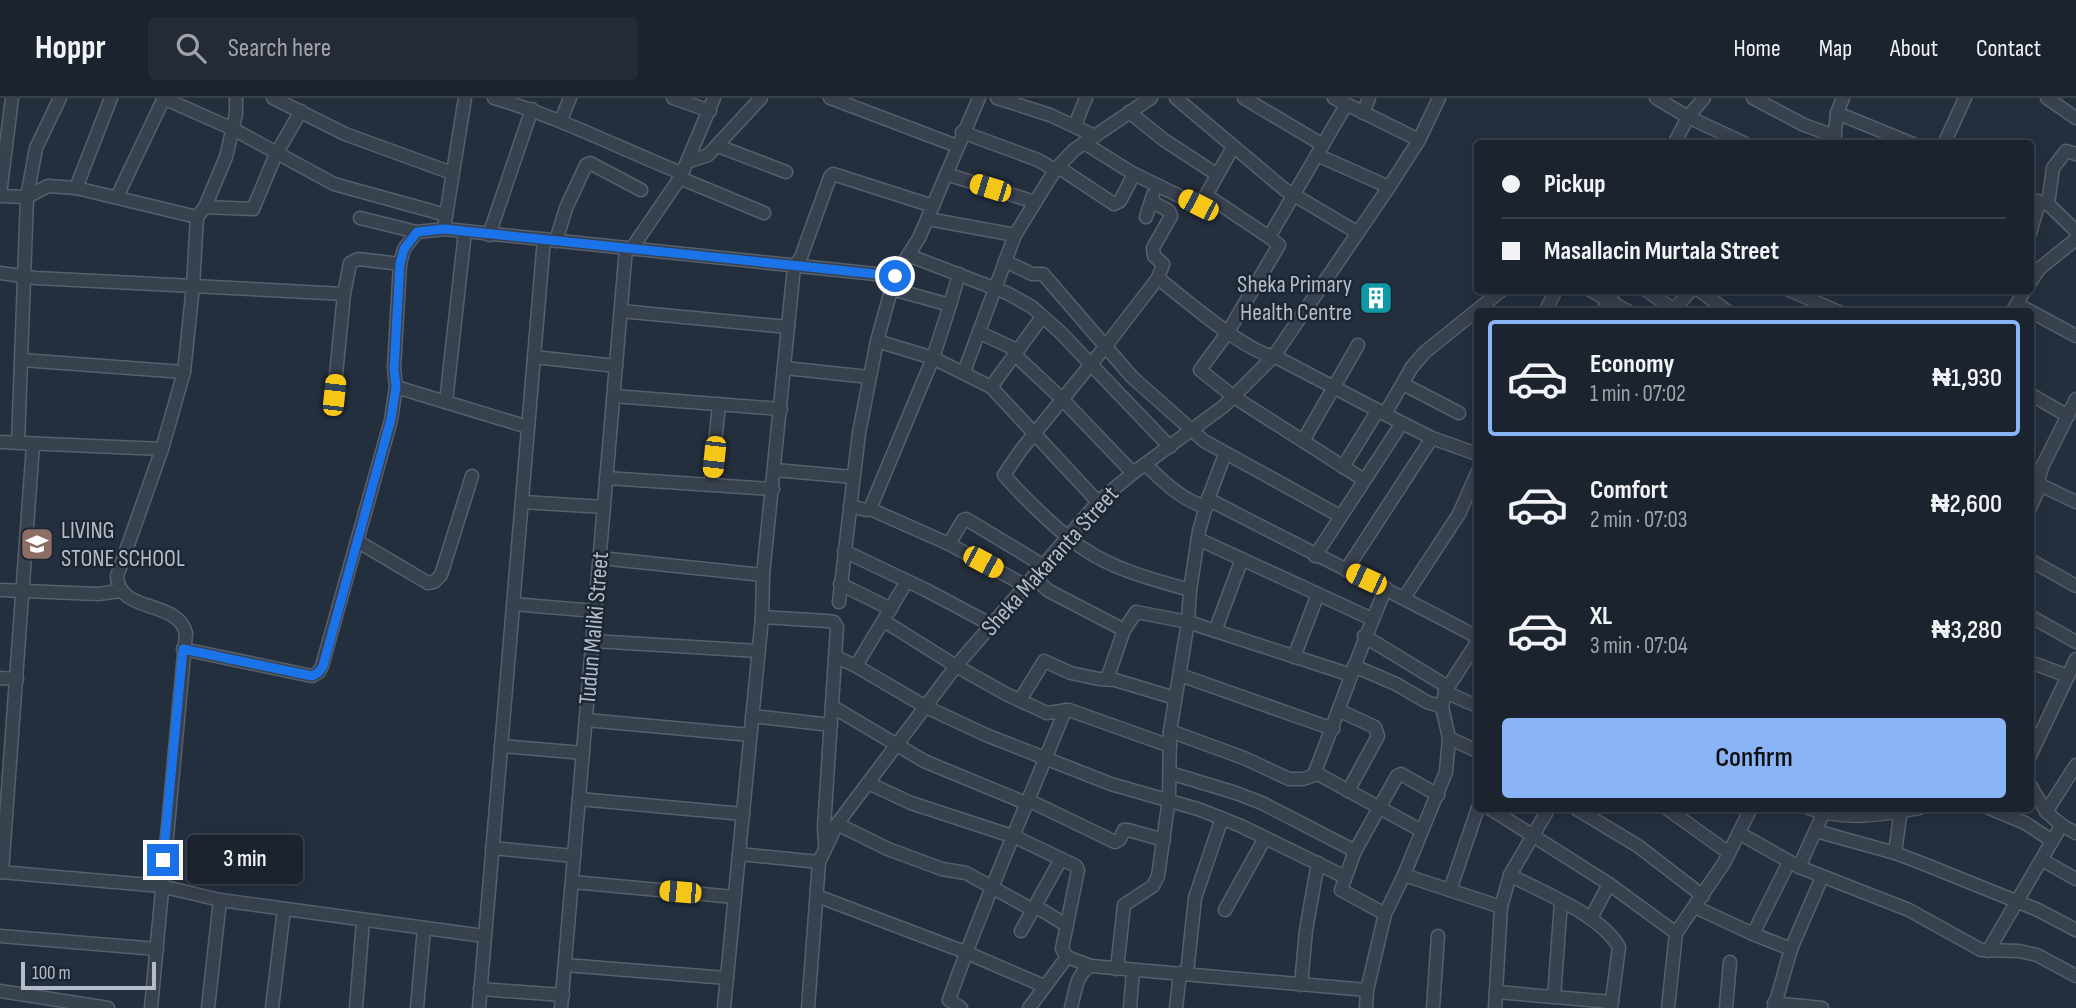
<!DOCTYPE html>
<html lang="en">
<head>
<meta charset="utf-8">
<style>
  :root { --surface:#1b232e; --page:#242b36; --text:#f1f3f6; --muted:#a0a4aa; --line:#39404a; --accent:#8ab4f8 }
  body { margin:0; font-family:"Sofia Sans Condensed",sans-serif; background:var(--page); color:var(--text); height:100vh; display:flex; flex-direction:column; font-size:26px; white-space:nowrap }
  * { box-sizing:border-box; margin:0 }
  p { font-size:23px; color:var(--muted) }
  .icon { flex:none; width:38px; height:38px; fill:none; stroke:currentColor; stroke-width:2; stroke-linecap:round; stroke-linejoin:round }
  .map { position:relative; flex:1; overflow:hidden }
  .panel { position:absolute; left:1474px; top:210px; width:560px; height:504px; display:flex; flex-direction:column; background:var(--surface); border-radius:7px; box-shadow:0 4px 18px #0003,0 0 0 2px var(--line) }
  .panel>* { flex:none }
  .hud { position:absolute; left:1474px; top:42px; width:560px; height:154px; border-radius:7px; box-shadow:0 4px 18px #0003,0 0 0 2px var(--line); display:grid; align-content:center; height:154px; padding:0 28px; background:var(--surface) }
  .scale { position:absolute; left:21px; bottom:18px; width:135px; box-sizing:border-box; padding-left:7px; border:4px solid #b4bcc9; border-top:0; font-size:19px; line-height:24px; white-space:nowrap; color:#b4bcc9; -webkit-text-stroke:5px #1d2633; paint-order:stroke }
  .end { position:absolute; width:32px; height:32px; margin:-16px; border:9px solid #1a73e8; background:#fff; box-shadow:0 0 0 4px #fff }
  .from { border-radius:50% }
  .bubble { position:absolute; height:49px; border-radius:7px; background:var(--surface); box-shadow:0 4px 18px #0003,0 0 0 2px var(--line); font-size:23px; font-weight:600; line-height:49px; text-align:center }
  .car { position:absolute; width:21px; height:42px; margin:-21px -10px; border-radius:9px; box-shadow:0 0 5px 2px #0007; background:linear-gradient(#f5c518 24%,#345 0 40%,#f5c518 0 76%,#345 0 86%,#f5c518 0) }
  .hud b { display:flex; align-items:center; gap:24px; height:66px; font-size:26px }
  .hud b+b { border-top:2px solid var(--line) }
  .hud i { width:18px; height:18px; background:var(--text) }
  ul { padding:12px 0 0; list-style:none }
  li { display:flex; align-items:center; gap:21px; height:116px; margin:0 14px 10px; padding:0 14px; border:4px solid transparent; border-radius:7px }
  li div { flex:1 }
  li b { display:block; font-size:26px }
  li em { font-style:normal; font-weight:600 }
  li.selected { border-color:var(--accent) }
  li>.icon { width:63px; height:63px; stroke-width:1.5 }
  .action { display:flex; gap:14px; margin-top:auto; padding:14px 28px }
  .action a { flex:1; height:80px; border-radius:7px; background:var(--accent); color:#111; font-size:28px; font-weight:600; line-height:80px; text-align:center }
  header { display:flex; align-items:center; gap:42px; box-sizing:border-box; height:98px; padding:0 35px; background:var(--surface); border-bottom:2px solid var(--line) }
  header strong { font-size:33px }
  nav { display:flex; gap:38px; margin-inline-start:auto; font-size:24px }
  .search { width:490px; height:63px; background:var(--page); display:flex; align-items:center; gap:18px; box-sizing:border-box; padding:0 24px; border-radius:7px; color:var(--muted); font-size:26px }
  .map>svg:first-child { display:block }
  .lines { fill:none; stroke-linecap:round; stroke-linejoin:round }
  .minor-casing { stroke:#565f6c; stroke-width:15 }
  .minor { stroke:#38414e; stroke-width:12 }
  .route { stroke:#1a73e8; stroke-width:9 }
  .labels { text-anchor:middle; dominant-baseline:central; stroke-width:5; stroke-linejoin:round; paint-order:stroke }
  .poi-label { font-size:24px; fill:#b4bcc9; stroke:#1d2633; text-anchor:end }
  .street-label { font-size:24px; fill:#b4bcc9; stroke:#1d2633 }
</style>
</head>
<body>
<header>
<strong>Hoppr</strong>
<div class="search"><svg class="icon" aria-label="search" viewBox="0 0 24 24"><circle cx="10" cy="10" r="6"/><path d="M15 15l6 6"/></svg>Search here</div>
<nav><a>Home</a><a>Map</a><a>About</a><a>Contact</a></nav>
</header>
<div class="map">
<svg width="2076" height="910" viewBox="0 0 2076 910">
  <rect width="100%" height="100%" fill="#242f3e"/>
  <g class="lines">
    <defs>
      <g id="minor">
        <path d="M163,0L233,31L334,86L446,117"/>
        <path d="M236,0V16L226,59L205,109L197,119L193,188L344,196"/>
        <path d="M273,0L345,36L452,75"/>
        <path d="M494,0C559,19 619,50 681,75"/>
        <path d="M673,0L710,13"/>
        <path d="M830,0L957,48"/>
        <path d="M997,0L1050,17L1095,38"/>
        <path d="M1176,0L1284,91L1358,135"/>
        <path d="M1244,0L1323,47"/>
        <path d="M1334,0L1419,42"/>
        <path d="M1656,0L1688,19L1746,46"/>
        <path d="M1753,0L1804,27L1835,38"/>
        <path d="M2047,0L2076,20"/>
        <path d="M1129,14L1164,42L1216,76"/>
        <path d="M1363,15L1369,0"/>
        <path d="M1837,15L1913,46"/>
        <path d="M561,22L570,0"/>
        <path d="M1075,27L1086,0"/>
        <path d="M962,34L1038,62L1055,72"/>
        <path d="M1834,44L1837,15L1843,0"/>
        <path d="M1084,45L1134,76L1200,108L1233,49"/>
        <path d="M1674,46L1688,19L1704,0"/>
        <path d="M1944,46L1965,0"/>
        <path d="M718,48L786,74"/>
        <path d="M1317,57L1389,89"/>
        <path d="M687,64L708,57L761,0"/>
        <path d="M1058,69L1114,106L1120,103L1134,76"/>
        <path d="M946,76L1035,104"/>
        <path d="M680,80L764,115"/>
        <path d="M76,90L111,0"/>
        <path d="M0,96L12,0"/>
        <path d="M1206,97L1269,139L1346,7"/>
        <path d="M0,98L27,99L48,88L76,90L197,119"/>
        <path d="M117,99L164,0"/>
        <path d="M2030,101L2048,106L2076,133"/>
        <path d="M1151,103L1169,113L1171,118L1153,150L1154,158L1163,166L1158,180L1105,249L1021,352L1004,377C1021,397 1062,437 1084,451C1115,472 1154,482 1190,492"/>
        <path d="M2048,106L2053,70L2066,53L2076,56"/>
        <path d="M205,109L253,111L276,56L301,13"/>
        <path d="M1146,119L1153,97"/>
        <path d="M360,120L417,134"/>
        <path d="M928,121L1015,137L1055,72L1074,52L1151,0"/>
        <path d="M445,124L465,0"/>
        <path d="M2030,135L2039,105"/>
        <path d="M489,137L532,11"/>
        <path d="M1269,139L1279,147L1228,234L1200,272L1234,299L1303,343"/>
        <path d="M556,143L566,110L586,67L590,65L641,92"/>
        <path d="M632,150L680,80L714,0"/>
        <path d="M910,158L1007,195L1032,209L1060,234L1170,349"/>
        <path d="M1005,163L1032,176H1043L1132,279L1204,343L1340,418"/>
        <path d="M0,175L36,180L193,188L184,274L162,351L117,478C119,516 177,501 186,535L151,910"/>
        <path d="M1158,180C1179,197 1249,257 1274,258L1402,325L1432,340L1477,356"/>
        <path d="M2030,185L2039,171L2076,141"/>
        <path d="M1590,192L1629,214"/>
        <path d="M1646,192L1674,212"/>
        <path d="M1699,192L1728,214"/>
        <path d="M1789,192L1839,214"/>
        <path d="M2017,206L2076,238"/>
        <path d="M950,207L959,176"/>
        <path d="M621,213L788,229"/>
        <path d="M1545,214L1556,192"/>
        <path d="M1602,214L1615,192"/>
        <path d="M1672,214L1691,192"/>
        <path d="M2012,214L2025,192"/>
        <path d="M980,235L1017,252"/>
        <path d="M877,243L933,260L991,289L1098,404"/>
        <path d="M1358,247L1303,343L1364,382"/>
        <path d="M1014,256L1062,301L1133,375"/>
        <path d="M534,259L616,268"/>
        <path d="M22,262L184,274"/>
        <path d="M785,270L869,279"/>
        <path d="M964,274L1015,137"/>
        <path d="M1403,286L1459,315"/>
        <path d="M396,289L528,329"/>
        <path d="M991,289L1042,219"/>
        <path d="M2030,296L2068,318"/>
        <path d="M334,297L344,196L350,165L358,161L400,166"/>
        <path d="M614,298L781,311"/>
        <path d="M446,304L465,134"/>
        <path d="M1385,316L1412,269L1425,254L1502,192"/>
        <path d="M0,344L162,351"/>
        <path d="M18,345L27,99L36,50L60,0"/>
        <path d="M1145,366C1163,383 1182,403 1207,409"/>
        <path d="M1343,369L1378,312"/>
        <path d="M775,372L853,379"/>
        <path d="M606,380L773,391"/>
        <path d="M2032,383L2076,404"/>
        <path d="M2037,385L2043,367L2076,301"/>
        <path d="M711,386L719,306"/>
        <path d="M1208,401C1297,448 1388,491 1477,539"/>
        <path d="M522,404L604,409"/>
        <path d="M850,408L866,412L870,411L933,260L950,207L892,191"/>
        <path d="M2030,410L2041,386"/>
        <path d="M870,411L949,446L1026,488"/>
        <path d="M1198,441L1372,521"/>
        <path d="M357,443L428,485L434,484L441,477L472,378"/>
        <path d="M949,446L963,422L966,421L1044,468"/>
        <path d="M844,453L926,492L992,527"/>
        <path d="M1315,458L1402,325"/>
        <path d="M600,460L763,477"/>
        <path d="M2030,462L2076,488"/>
        <path d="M1346,472L1432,340"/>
        <path d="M1034,480L1049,493L1124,532"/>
        <path d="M840,486L891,511"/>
        <path d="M0,492L98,496L120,493"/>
        <path d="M1404,500L1459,416L1477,375"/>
        <path d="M839,504L859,335L877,243L895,178L919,140L979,0"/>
        <path d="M513,506L595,513"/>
        <path d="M2030,518L2076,544"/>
        <path d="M762,519L827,523L834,524L837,529L824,729L825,747"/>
        <path d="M884,523L956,568L1006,596L1047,615L1069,612L1170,648"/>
        <path d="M1215,533L1242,461"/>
        <path d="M1364,538L1448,589"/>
        <path d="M593,543L759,553"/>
        <path d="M183,551L312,578L319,574L322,568L391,322L396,289L394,270L400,166L404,151L417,134L445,131L895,178"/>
        <path d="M836,559L856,568L926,609L986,637L1111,686L1198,711L1241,728L1345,779"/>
        <path d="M1294,559L1318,496"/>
        <path d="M2030,564L2068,578"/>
        <path d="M856,568L907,483"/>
        <path d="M1354,568L1396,586L1427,604L1442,609"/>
        <path d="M1180,577L1333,631"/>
        <path d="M0,580L17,581"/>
        <path d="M1107,581L1124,532L1136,514L1188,524L1351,577"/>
        <path d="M1445,594L1477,608"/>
        <path d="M1020,602L1044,563L1071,575L1099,581L1115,582L1175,600"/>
        <path d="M833,609L924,663L1028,706"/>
        <path d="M1340,613L1375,629L1378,638L1348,693"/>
        <path d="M752,618L831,627"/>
        <path d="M586,622L750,637"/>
        <path d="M1170,633L1244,660L1289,681H1303L1318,676L1422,733"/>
        <path d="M1449,640L1477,653"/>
        <path d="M501,648L583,655"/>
        <path d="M2030,658L2076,561"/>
        <path d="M1170,675L1236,695L1262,705L1355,753"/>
        <path d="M1314,676C1339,614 1359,551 1386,490"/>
        <path d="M868,685L911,705L1015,739L1076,768L1078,772L1062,851L1067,859L1091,868"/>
        <path d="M2030,687C2043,710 2051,723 2076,735"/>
        <path d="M579,701L743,716"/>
        <path d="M1030,703L1115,744L1120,741L1124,732H1128L1164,742"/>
        <path d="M1489,710L1609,786L1676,835"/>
        <path d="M1575,710L1638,748L1703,798"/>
        <path d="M1666,710L1729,755"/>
        <path d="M1808,710C1844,723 1883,717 1920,710"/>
        <path d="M1989,710L2025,725L2051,742"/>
        <path d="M2046,714L2076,667"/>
        <path d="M837,726L888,751L942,771L966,775L1033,812"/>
        <path d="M1816,733L1895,755L1924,766L2038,812L2076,832"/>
        <path d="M1739,735L1799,769L1909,812L1981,852L2019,853L2037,857L2076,878"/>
        <path d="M492,750L574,758"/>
        <path d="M1895,755L1901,710"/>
        <path d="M739,756L819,764"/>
        <path d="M2042,762L2076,781"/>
        <path d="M1799,769L1823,716"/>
        <path d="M0,774L161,788L220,802L484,838"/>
        <path d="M2,774L33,347"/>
        <path d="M1404,777L1501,809"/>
        <path d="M1510,777C1543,795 1600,816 1619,849L1611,910"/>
        <path d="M573,784L734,799"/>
        <path d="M1450,792L1478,710"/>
        <path d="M817,798L965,854L1044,888"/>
        <path d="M1035,808L1066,827"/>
        <path d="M1695,809L1753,836L1791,851"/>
        <path d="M1225,812L1265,740"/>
        <path d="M1385,816L1341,792L1355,753L1397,678L1401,676L1438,697"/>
        <path d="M1591,820L1609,786"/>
        <path d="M1021,833L1061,761"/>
        <path d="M1753,836L1789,764"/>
        <path d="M0,838L157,851"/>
        <path d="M1988,853L2061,728"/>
        <path d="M565,867L727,880"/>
        <path d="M1117,871L1124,807L1153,788L1158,778L1169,701L1170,633L1188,524L1190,492L1199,433L1208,401L1225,356"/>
        <path d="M1187,875L1195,800L1222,720"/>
        <path d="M1301,887L1306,832L1318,765"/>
        <path d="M480,891L563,897"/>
        <path d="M0,893L108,910"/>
        <path d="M1496,894L1612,904"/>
        <path d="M1554,899L1561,804"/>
        <path d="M1774,905L1822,910"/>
        <path d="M208,910L220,802"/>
        <path d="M272,910L284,811"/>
        <path d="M356,910L363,822"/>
        <path d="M417,910L424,830"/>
        <path d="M479,910L544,141"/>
        <path d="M561,910L626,150"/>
        <path d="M724,910L762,519L763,477L794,169L801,159L830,79L833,76L933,108"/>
        <path d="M808,910L819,764L837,726L956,568L1098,404L1133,375L1224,308L1274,258L1389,89L1419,42L1439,0"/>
        <path d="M961,910L949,902C983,804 1027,708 1065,612"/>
        <path d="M1029,910L1067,859"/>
        <path d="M1071,910C1075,895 1076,875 1091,868L1367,892"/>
        <path d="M1130,910L1133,872"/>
        <path d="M1176,910L1180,875"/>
        <path d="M1366,910L1367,892L1385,816L1404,777L1446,674L1449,640L1442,609L1445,594L1477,544"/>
        <path d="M1433,910L1438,838"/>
        <path d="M1495,910L1501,809L1510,777L1549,710"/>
        <path d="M1668,910L1676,835L1724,765L1751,710"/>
        <path d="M1726,910L1730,864"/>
        <path d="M1774,910L1791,851L1822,779"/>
      </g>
    </defs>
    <use href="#minor" class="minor-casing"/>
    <use href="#minor" class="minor"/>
  </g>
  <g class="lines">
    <path class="route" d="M163,762L183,551L312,578L319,574L323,568L391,321L396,289L394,271L400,166L404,151L417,134L444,131L895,178"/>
  </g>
  <defs>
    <symbol id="building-square" viewBox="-11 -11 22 22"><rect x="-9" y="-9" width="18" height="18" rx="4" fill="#0f9aa8" stroke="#1d2633"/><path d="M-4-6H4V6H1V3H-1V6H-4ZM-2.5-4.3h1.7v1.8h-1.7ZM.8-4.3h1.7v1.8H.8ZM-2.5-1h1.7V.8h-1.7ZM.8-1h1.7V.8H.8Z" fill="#fff"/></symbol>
    <symbol id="school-square" viewBox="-11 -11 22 22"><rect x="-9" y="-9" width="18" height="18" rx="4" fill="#8d6e63" stroke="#1d2633"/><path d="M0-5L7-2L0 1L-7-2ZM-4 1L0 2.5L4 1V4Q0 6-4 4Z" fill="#fff"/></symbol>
  </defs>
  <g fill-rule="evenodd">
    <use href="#building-square" x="1357" y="181" width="38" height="38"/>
    <use href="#school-square" x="18" y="427" width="38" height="38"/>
  </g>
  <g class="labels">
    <g class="poi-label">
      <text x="1352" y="186">Sheka Primary<tspan x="1352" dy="28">Health Centre</tspan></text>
      <text x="61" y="432" text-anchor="start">LIVING<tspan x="61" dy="28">STONE SCHOOL</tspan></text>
    </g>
    <g class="street-label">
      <text transform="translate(1050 463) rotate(-48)">Sheka Makaranta Street</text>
      <text transform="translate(594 530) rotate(-85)">Tudun Maliki Street</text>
    </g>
  </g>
</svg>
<div class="scale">100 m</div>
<i class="end from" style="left:895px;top:178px"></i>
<i class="end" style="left:163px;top:762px"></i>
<div class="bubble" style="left:187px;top:737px;width:116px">3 min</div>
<i class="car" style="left:990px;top:90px;rotate:287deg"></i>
<i class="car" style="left:1198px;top:107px;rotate:297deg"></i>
<i class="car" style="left:334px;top:297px;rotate:6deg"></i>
<i class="car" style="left:714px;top:359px;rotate:186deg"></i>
<i class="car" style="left:983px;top:464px;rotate:118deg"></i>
<i class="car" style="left:1366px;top:481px;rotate:295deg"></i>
<i class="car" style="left:680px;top:794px;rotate:275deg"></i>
<div class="hud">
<b><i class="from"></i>Pickup</b>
<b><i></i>Masallacin Murtala Street</b>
</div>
<section class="panel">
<ul>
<li class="selected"><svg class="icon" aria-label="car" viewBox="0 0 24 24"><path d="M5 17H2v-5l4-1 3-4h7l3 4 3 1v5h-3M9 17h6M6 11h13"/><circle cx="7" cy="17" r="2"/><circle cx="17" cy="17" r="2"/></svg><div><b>Economy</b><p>1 min · 07:02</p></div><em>₦1,930</em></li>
<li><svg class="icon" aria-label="car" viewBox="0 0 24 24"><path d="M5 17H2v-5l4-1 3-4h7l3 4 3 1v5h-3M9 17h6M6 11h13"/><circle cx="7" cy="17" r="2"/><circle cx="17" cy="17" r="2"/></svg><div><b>Comfort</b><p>2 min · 07:03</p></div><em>₦2,600</em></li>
<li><svg class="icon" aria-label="car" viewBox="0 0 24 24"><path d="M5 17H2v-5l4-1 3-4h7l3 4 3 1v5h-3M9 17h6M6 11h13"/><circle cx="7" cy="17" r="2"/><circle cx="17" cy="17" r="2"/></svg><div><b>XL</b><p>3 min · 07:04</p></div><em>₦3,280</em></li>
</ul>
<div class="action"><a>Confirm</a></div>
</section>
</div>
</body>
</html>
